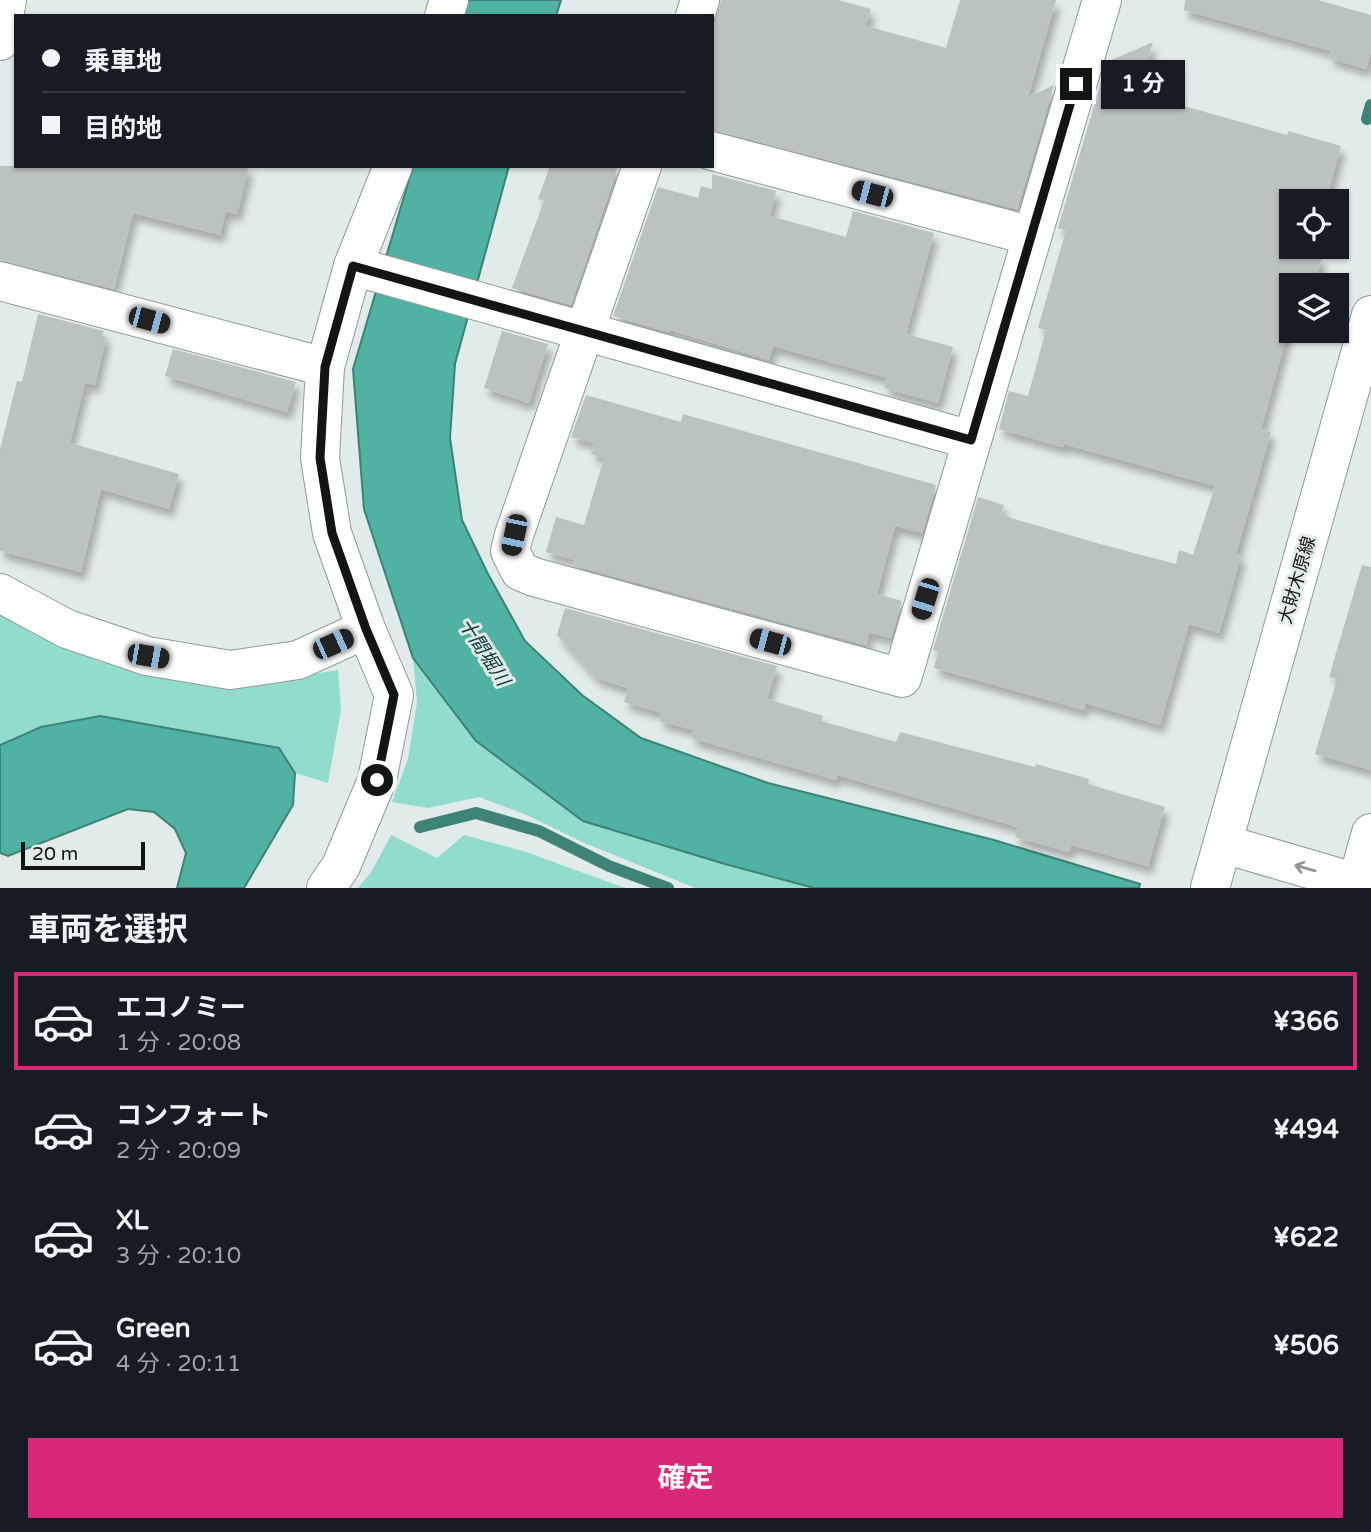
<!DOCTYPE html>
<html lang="ja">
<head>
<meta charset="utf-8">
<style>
  :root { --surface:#171b24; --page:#242831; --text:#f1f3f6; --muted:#9ea1a6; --line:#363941; --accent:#db2777 }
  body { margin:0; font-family:"Varela Round","Noto Sans JP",sans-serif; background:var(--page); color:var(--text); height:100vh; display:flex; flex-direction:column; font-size:26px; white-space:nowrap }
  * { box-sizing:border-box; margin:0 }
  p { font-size:23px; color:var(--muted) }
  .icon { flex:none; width:38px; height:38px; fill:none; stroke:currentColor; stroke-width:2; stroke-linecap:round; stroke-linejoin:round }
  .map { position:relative; height:888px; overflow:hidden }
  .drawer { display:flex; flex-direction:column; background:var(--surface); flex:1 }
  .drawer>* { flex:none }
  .guide { position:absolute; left:14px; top:14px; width:700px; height:154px; border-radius:0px; box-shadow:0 2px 5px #0004; display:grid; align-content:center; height:154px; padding:0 28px; background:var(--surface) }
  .fabs { position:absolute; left:1279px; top:189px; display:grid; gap:14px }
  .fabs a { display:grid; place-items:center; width:70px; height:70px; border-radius:0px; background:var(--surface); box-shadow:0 2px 5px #0004; font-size:35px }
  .scale { position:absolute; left:21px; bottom:18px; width:124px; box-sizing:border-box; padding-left:7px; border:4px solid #111514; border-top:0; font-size:19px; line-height:24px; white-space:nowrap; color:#111514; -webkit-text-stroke:5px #e1ebe9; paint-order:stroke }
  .end { position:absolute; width:32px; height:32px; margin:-16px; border:9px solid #111514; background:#fff; box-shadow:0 0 0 4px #fff }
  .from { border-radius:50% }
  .bubble { position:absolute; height:49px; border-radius:0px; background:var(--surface); box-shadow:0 2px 5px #0004; font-size:23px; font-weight:700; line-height:49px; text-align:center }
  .car { position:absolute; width:21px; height:42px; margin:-21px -10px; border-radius:9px; box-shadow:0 0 5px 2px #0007; background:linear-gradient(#222 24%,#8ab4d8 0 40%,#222 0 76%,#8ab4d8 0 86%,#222 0) }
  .guide b { display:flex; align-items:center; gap:24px; height:66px; font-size:26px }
  .guide b+b { border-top:2px solid var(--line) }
  .guide i { width:18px; height:18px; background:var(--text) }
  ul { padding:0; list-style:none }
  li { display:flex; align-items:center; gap:21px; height:98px; margin:0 14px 10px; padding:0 14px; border:4px solid transparent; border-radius:0px }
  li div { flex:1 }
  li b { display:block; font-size:26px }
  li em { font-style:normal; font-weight:700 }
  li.active { border-color:var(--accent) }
  li>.icon { width:63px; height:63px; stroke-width:1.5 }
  h2 { padding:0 28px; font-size:32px; line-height:84px }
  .action { display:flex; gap:14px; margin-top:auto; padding:14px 28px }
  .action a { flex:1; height:80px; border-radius:0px; background:var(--accent); color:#fff; font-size:28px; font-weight:700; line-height:80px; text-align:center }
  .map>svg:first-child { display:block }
  .green { fill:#92dcce }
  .water { fill:#50b2a2; stroke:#3d8377; stroke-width:2 }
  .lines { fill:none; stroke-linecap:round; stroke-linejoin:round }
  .stream { stroke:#3d8377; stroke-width:12 }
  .building { fill:#bac3c1; filter:url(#shadow) }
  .minor-casing { stroke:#929a98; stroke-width:40 }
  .minor { stroke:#fff; stroke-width:38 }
  .oneway { stroke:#949695 }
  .route { stroke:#111514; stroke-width:9 }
  .labels { text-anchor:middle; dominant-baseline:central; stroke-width:6; stroke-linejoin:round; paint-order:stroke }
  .street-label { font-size:18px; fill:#111514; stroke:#e1ebe9 }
  .water-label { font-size:19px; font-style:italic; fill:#093832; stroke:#e1ebe9 }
</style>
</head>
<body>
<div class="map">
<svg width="1371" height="888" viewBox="0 0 1371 888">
  <defs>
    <filter id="shadow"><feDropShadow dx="4.5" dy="8" stdDeviation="3.5" flood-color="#0004"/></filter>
  </defs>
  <rect width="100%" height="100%" fill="#e1ebe9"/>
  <g class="green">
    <path d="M0,608L99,662L235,686L338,670L341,710L328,783L295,773L279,748L41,727L0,745Z"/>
    <path d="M413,658L476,741L583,821L725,864L814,888H695L582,842L527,815L479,797L428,808L392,802L408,759L417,702Z"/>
    <path d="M391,835L437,858L464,835L526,852L625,888H358L372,871Z"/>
  </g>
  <g class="water">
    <path d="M463,0H561L556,16H458Z"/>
    <path d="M413,166H509L455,364L450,438L462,520L488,574L525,641L582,695L641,738L768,783L994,840L1140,884L1139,888H814L725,864L583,821L476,741L413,658L364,509L353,369Z"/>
    <path d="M100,716L279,748L295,773L293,805L244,888H177L186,853L175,829L154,812L128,809L8,856L0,853V745L41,727Z"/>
  </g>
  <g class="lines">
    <g class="stream">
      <path d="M1367,119L1371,105"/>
      <path d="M420,827L476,813L539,831L609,866L668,888"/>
    </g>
  </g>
  <g class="building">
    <path d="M721,0H838L871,9L866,26L946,48L960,0H1056L1028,97L1054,85L1017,209L712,130V28Z"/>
    <path d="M1185,0H1318L1371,15V51L1366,69L1329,58L1331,51L1184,10Z"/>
    <path d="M1153,42L1141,83L1176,92L1173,103L1287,135L1288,131L1341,146L1326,201H1292V247H1313L1311,254L1322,257L1314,285H1292V317L1261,429L1271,432L1236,554L1241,556L1219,633L1189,624L1160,725L1085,703L1084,710L934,668L938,652L933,650L978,497L1004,505L1001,515L1100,544L1176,564L1179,550L1193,555L1215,486L1064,444L1063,447L999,429L1009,391L1028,396L1046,330L1038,328L1066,230L1058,228L1107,62Z"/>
    <path d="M0,166H249L237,214L226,211L220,235L133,213L114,289L0,260Z"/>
    <path d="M550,166H618L571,305L512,288L544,201L538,199Z"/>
    <path d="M712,174L776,191L770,216L846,237L853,211L934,233L906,334L953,347L938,403L884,388L887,378L773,346L769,360L670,330V332L613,316L658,187L698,198L701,186L712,189Z"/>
    <path d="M38,314L104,331L102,336L106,337L95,385L85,383L70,443L179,474L169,509L101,489L81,572L0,551V450L17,381L22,382Z"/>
    <path d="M502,331L548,344L529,403L484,388Z"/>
    <path d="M173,349L296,382L287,412L165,376Z"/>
    <path d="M586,395L681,422L683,414L936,485L922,533L895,526L877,594L902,601L891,638L869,632L866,645L573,565L575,560L546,552L556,517L584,525L604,458L591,454L594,443L571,437Z"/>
    <path d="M1362,565L1371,567V770L1315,754L1337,679L1329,677Z"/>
    <path d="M565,608L777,666L767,699L823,716L821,721L896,742L900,732L1035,767L1036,764L1089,779L1088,784L1165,807L1148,866L1071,845L1069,852L1015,837L1018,827L837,775L836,780L691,738L694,730L659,721L662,713L624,702L628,688L596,678L557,635Z"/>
  </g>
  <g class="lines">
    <defs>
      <g id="minor">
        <path d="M444,16L449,0"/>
        <path d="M695,16L700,0"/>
        <path d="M0,41L7,0"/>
        <path d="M712,151L1032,236"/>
        <path d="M642,166L514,535L510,551L520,571L534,577L902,678L1102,0"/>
        <path d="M353,266L971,440"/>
        <path d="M0,281L325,367"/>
        <path d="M0,593L67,629L147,656L230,670L298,660L366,629"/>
        <path d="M1224,844L1371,887"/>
        <path d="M1357,883L1371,833"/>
        <path d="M326,888L341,866L377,780L394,695L366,629L332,533L320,458L325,367L353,266L393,166"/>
        <path d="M1210,888L1371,315"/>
      </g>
    </defs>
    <use href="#minor" class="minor-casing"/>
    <use href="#minor" class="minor"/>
  </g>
  <defs><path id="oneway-shaft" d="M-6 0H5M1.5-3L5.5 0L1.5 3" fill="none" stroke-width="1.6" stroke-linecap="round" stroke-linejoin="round" transform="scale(1.75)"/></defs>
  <use class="oneway" href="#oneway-shaft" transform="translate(1305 868) rotate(-164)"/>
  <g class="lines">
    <path class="route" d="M377,780L394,695L366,629L332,533L320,458L325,367L353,266L971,440L1076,84"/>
  </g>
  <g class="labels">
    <g class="street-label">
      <text transform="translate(1297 580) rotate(-74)">大財木原線</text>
    </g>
    <g class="water-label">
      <text transform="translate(484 652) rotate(57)">十間堀川</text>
    </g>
  </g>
</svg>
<div class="fabs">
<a><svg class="icon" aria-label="locate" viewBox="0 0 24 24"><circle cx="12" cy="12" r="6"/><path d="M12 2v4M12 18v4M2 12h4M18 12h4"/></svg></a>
<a><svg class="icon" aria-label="layers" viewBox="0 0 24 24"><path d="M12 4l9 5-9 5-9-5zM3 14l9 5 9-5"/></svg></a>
</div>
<div class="scale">20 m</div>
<i class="end from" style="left:377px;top:780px"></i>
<i class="end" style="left:1076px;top:84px"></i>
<div class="bubble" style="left:1101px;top:60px;width:84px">1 分</div>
<i class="car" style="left:872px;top:194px;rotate:285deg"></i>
<i class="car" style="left:149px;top:320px;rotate:105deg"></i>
<i class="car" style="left:514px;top:535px;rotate:192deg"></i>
<i class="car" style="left:925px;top:599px;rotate:197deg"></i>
<i class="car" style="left:770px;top:642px;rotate:285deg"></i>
<i class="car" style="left:333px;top:644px;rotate:66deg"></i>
<i class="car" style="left:148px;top:656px;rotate:100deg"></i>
<div class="guide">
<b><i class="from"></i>乗車地</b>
<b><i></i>目的地</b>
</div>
</div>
<section class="drawer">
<h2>車両を選択</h2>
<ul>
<li class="active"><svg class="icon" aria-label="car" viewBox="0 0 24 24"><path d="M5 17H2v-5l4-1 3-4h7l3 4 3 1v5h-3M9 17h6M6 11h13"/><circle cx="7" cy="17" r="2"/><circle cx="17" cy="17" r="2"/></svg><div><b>エコノミー</b><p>1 分 · 20:08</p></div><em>¥366</em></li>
<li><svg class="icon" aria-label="car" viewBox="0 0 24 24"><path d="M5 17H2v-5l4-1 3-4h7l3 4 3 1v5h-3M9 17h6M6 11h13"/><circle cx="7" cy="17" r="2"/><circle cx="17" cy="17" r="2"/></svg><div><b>コンフォート</b><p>2 分 · 20:09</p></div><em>¥494</em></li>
<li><svg class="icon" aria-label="car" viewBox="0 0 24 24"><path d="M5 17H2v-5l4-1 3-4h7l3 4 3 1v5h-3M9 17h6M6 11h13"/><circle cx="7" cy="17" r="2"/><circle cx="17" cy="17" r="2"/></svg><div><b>XL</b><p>3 分 · 20:10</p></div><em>¥622</em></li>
<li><svg class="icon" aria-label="car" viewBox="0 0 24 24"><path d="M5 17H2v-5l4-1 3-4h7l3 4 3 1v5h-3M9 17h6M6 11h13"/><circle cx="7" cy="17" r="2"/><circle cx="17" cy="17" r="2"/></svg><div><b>Green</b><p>4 分 · 20:11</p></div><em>¥506</em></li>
</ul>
<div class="action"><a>確定</a></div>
</section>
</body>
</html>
